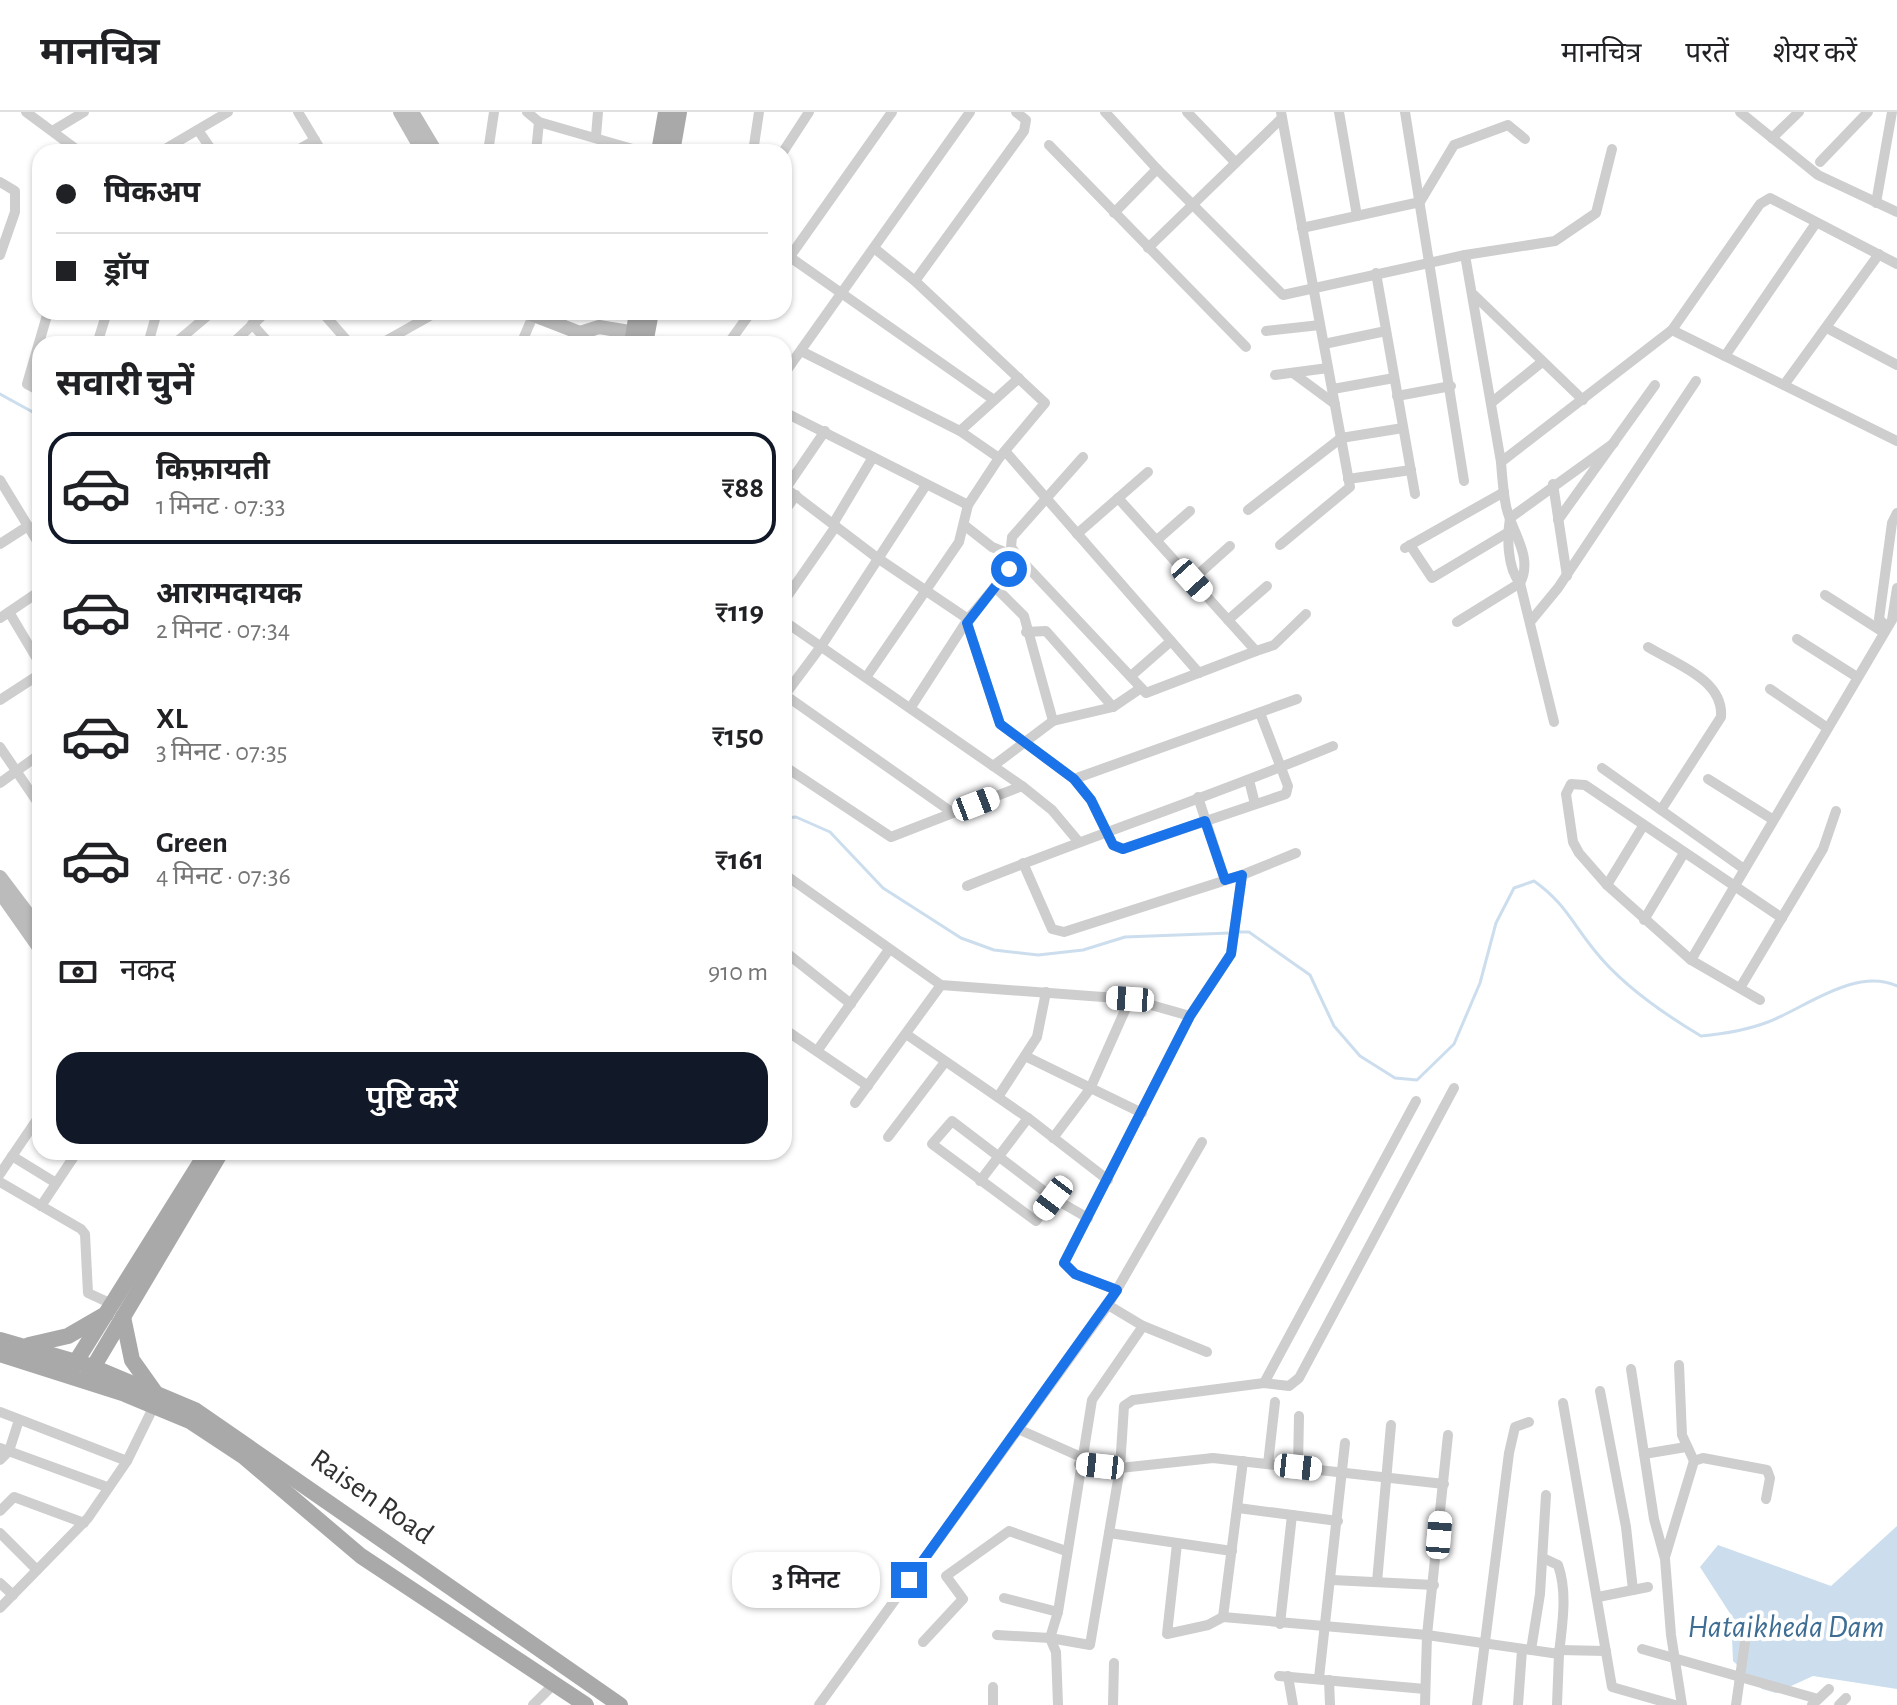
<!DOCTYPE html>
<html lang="hi">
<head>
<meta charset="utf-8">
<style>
  :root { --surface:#fff; --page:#f6f6f6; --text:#202124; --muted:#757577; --line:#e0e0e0; --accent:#111827 }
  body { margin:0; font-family:"Alegreya Sans","Noto Sans Devanagari",sans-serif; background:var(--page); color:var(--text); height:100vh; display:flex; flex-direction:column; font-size:30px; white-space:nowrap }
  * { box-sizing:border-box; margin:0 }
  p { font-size:26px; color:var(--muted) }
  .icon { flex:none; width:44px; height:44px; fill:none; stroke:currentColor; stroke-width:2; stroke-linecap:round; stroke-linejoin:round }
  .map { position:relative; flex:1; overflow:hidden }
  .sheet { position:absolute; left:32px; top:224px; width:760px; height:824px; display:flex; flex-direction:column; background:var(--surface); border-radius:24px; box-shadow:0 2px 6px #0004 }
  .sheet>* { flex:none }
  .top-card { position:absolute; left:32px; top:32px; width:760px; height:176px; border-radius:24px; box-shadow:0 2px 6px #0004; display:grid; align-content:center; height:176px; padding:0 24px; background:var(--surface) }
  .end { position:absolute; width:36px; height:36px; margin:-18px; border:10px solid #1a73e8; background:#fff; box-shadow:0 0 0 4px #fff }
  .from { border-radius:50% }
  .bubble { position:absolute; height:56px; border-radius:24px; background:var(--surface); box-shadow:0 2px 6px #0004; font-size:26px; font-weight:600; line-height:56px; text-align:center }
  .car { position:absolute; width:24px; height:48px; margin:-24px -12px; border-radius:10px; box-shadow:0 0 6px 2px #0007; background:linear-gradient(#fff 24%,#345 0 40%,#fff 0 76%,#345 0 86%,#fff 0) }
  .top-card b { display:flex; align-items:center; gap:28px; height:76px; font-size:30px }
  .top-card b+b { border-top:2px solid var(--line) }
  .top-card i { width:20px; height:20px; background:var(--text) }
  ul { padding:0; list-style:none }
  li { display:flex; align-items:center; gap:24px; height:112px; margin:0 16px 12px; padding:0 8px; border:4px solid transparent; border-radius:24px }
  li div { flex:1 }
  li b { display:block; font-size:30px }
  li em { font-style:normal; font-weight:600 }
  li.active { border-color:var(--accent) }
  li>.icon { width:72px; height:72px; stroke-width:1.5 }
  h2 { padding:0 24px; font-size:36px; line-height:96px }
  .pay { display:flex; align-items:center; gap:20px; height:88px; padding:0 24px; font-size:30px }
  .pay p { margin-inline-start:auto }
  .button { display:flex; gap:16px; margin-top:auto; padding:16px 24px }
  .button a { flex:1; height:92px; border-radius:24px; background:var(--accent); color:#fff; font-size:32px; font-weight:600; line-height:92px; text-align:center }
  header { display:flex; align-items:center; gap:48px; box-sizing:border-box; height:112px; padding:0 40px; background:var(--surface); border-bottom:2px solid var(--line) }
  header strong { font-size:38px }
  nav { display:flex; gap:44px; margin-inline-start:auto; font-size:28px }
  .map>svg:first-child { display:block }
  .water { fill:#ccdeed }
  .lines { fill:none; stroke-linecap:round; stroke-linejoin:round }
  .stream { stroke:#ccdeed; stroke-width:3 }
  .street { stroke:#cecece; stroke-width:10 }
  .secondary { stroke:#bbb; stroke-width:14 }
  .primary { stroke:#a9a9a9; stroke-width:16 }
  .route { stroke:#1a73e8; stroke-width:10 }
  .labels { text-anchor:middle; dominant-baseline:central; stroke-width:8; stroke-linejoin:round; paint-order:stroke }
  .street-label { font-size:30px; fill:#313131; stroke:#fff }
  .water-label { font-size:32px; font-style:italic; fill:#3e6d94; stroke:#fff }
</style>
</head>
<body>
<header>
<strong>मानचित्र</strong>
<nav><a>मानचित्र</a><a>परतें</a><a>शेयर करें</a></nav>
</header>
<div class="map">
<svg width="1897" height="1593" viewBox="0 0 1897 1593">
  <rect width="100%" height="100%" fill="#fff"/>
  <path class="water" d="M1897,1414V1577L1813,1564L1776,1581L1762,1577L1733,1549L1731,1503L1700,1455L1718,1433L1831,1474Z"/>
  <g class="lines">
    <g class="stream">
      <path d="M0,282L40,304"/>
      <path d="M784,706L796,705L830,720L883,776L961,826L994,838L1038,843L1083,838L1125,825L1230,821"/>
      <path d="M1237,820H1249L1310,863L1334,914L1360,944L1395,966L1417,968L1454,932L1480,871L1496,811L1514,776L1534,769C1565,791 1572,811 1595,839C1622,873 1664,902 1701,924C1723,922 1747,918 1768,910C1805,896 1855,855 1897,874"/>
    </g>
    <g class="street">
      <path d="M26,0L80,40"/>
      <path d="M298,0L322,40"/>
      <path d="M527,0L539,10L643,40"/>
      <path d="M1105,0L1157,57L1283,183L1465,143L1555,129L1596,101L1612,37"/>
      <path d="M1187,0L1234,49"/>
      <path d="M1339,0L1357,104"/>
      <path d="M1405,0L1464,369"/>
      <path d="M1740,0L1818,63L1897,100"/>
      <path d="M54,18L84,0"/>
      <path d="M198,18L213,40"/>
      <path d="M596,24L598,0"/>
      <path d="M1772,26L1799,0"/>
      <path d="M1049,33L1246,235"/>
      <path d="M160,40L228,0"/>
      <path d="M294,40L315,28"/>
      <path d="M488,40L494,0"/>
      <path d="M536,40L539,10"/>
      <path d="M753,40L759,0"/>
      <path d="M783,40L809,0"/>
      <path d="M1820,50L1868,0"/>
      <path d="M0,70L15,79V100L0,143"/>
      <path d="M1876,91L1892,0"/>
      <path d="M1114,101L1157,57"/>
      <path d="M1302,116L1420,90L1454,33L1508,13L1525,27"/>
      <path d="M1148,136L1282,6"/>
      <path d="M784,141L994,288"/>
      <path d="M1465,143L1501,350L1672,218L1760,92L1770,86L1897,152"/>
      <path d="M784,153L892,0"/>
      <path d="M1376,161L1415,382"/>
      <path d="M915,169L1024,19L1026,8L1016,0"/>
      <path d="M1474,183L1583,288"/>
      <path d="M322,200L350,232"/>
      <path d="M252,212L270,232"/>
      <path d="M1827,216L1897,253"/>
      <path d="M1672,218L1897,329"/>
      <path d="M1266,219L1320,213"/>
      <path d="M97,232L107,200"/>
      <path d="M148,232L157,200"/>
      <path d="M174,232L212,200"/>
      <path d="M232,232L266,200"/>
      <path d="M380,232L437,200"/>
      <path d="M521,232L533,204"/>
      <path d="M728,232L751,200"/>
      <path d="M1324,232L1386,219"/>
      <path d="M801,239L960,319L999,346"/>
      <path d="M1725,244L1816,111"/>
      <path d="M1293,261L1335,292"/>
      <path d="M784,262L970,0"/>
      <path d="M1275,263L1328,256"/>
      <path d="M1784,273L1879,142"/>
      <path d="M1333,277L1394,266"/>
      <path d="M40,279L27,272L48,200"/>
      <path d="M1397,284L1451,274"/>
      <path d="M1491,291L1542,250"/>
      <path d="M784,300L968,393L999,346L1045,291L915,169L874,136"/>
      <path d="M960,319L1019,266"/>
      <path d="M1005,339L1199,561"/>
      <path d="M1348,367L1411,358"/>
      <path d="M0,368L40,434"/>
      <path d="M1553,372L1567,464"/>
      <path d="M784,375L876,445L968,507"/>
      <path d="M786,376L825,319"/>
      <path d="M1248,398L1341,326L1403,316"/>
      <path d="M784,400L796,383"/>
      <path d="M1558,408L1655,273"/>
      <path d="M833,412L873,345"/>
      <path d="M964,413L992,435L1017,445"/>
      <path d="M1077,422L1148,360"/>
      <path d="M1157,428L1190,399"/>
      <path d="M0,432L28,414"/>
      <path d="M1280,433L1350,375L1281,0"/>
      <path d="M1410,433L1432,466L1507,421"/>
      <path d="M1405,436L1504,380"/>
      <path d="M1019,446L1011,435L1012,425L1083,345"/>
      <path d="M1192,468L1230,434"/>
      <path d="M995,475L1024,504L1053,609"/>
      <path d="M1825,483L1883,520"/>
      <path d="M784,489L836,414"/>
      <path d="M9,500L40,552"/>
      <path d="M0,506L40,479"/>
      <path d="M1228,508L1267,474"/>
      <path d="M784,509L1022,674L1052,698L1078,729"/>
      <path d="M1457,510L1520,471C1534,445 1511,419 1506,394C1503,379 1502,364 1501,350"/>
      <path d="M1530,510L1558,476L1696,269"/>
      <path d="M967,511L1000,612L1074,667L1091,688L1113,733L1123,737L1286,682L1288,674L1260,601"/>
      <path d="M1886,514L1879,507L1892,411L1897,401"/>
      <path d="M1026,520L1046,519L1113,595"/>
      <path d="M1797,527L1857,565"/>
      <path d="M1648,535C1676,552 1724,568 1721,605L1661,698"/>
      <path d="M1256,539L1274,533L1306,502"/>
      <path d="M867,564L959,430L968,393"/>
      <path d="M1131,564L1171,529"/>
      <path d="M1770,577L1826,615"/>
      <path d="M785,583L953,701"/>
      <path d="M784,584L822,533L926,373"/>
      <path d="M0,588L40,562"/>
      <path d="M911,595L968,507L1019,446L1146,581L1256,539L1118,386"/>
      <path d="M1554,610L1520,471C1507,456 1507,425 1510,406L1614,331"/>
      <path d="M0,635L40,694"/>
      <path d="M784,654L891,725L1022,674"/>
      <path d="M993,654L1053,609L1113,595L1141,576"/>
      <path d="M1602,656L1744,757"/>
      <path d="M1074,667L1297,587"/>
      <path d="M1708,667L1772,707"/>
      <path d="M1249,668L1255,692"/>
      <path d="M0,671L40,642"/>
      <path d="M1198,685L1225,768"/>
      <path d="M1023,751L1052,817L1064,820L1242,763L1296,741"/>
      <path d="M784,762L941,873L1130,887L1190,904"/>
      <path d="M1607,773L1643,714"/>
      <path d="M967,774C1088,725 1212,684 1333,634"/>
      <path d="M1644,808L1684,741"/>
      <path d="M784,839L851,892"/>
      <path d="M1691,848L1607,773L1579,741L1573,730L1566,682L1571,672L1585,673L1782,806"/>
      <path d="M1740,876L1823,737L1836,699"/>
      <path d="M1760,888L1691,848L1892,508L1897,476"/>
      <path d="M784,917L868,974"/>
      <path d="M906,922L1028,1006L1108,1068"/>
      <path d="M817,939L888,839"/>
      <path d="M1025,944L1142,1001"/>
      <path d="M998,985L1037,925L1046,880"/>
      <path d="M855,991L941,873"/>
      <path d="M888,1025L945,950"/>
      <path d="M1053,1026L1090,977L1130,887"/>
      <path d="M62,1040L72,1047"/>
      <path d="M12,1044L56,1071"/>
      <path d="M0,1062L40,1003"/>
      <path d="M980,1069L1028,1006"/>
      <path d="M0,1070L81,1117L85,1122L88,1181L114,1193"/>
      <path d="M1053,1086L1036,1109L932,1032L952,1009L1053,1086L1088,1106"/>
      <path d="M41,1094L77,1040"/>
      <path d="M1117,1178L1075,1162L1064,1151L1190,904L1231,842L1242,763"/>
      <path d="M1108,1193L1143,1214L1207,1240"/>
      <path d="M1679,1253L1682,1323L1694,1349"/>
      <path d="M1631,1257L1654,1407L1665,1447L1671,1523L1682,1593"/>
      <path d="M1264,1271L1416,989"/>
      <path d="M1600,1279L1626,1415L1633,1478"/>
      <path d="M1563,1291L1612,1575L1675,1593"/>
      <path d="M0,1300L127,1349"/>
      <path d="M1018,1317L1081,1345"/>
      <path d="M0,1336L107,1375"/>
      <path d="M1644,1342L1686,1335"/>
      <path d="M0,1348L9,1339L19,1308"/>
      <path d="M1243,1349L1223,1505L1427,1523L1559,1542L1557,1593"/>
      <path d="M1079,1352L1120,1356L1213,1346L1444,1372"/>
      <path d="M1268,1352L1275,1290"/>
      <path d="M1298,1355L1299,1304"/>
      <path d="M1238,1396L1338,1409"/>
      <path d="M0,1399L14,1385L84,1411"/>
      <path d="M0,1421L37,1458"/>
      <path d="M1109,1421L1232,1439"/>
      <path d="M1177,1432L1167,1522L1208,1513L1223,1505"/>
      <path d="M1665,1445L1694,1349L1703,1346L1767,1358L1770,1366L1766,1387"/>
      <path d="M1543,1446L1558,1453C1568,1481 1562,1513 1559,1542"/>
      <path d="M1332,1468L1434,1473"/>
      <path d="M1377,1470L1391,1313"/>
      <path d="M0,1471L13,1483"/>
      <path d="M1598,1485L1648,1475"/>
      <path d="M1004,1486L1058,1500"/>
      <path d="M0,1496L88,1406L127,1349L153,1296"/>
      <path d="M1280,1512L1292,1403"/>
      <path d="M997,1523L1050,1526L1090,1533L1120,1356L1124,1294L1133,1288L1264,1271L1289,1274L1299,1266L1454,976"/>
      <path d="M923,1530L963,1487L946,1464L1009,1419L1066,1439"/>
      <path d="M1642,1537L1818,1587"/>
      <path d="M1531,1538L1540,1482L1546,1383"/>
      <path d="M1559,1538L1606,1539"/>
      <path d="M1279,1564L1425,1577"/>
      <path d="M1288,1564L1293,1593"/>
      <path d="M1319,1566L1345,1331"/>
      <path d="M1329,1568L1330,1593"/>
      <path d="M993,1575V1593"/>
      <path d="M533,1593L554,1572"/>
      <path d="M819,1593L1108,1193L1202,1030"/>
      <path d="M1058,1593L1056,1540L1050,1526L1058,1500L1092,1288L1143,1214"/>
      <path d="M1113,1593L1114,1551"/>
      <path d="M1425,1593L1427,1523L1448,1323"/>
      <path d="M1477,1593L1509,1341L1515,1315L1529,1310"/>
      <path d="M1518,1593L1522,1538"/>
      <path d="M1736,1593L1746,1523"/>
      <path d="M1812,1593L1829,1577"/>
      <path d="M1839,1593L1846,1586"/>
    </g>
    <g class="secondary">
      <path d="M400,0L423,40"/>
      <path d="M412,0L436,40"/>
      <path d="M526,200L580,221L592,232"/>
      <path d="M580,221L599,215L642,222"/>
      <path d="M0,765L40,818"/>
      <path d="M0,780L40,837"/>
    </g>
    <g class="primary">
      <path d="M659,40L666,0"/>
      <path d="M672,40L679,0"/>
      <path d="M632,232L637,200"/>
      <path d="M645,232L651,200"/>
      <path d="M123,1205L132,1248L154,1279"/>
      <path d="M0,1228L93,1255L195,1298L620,1593"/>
      <path d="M29,1233L68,1224L106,1202"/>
      <path d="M0,1242L125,1282L190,1309L243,1344L361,1444L586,1593"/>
      <path d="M72,1256L207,1040"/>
      <path d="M88,1264L221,1040"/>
    </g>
  </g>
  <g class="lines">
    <path class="route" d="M909,1468L1117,1178L1075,1162L1064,1151L1190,904L1231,842L1242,763L1225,768L1205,709L1123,737L1113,733L1091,688L1074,667L1000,612L967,511L1009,457"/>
  </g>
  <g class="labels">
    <g class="street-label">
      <text transform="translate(372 1385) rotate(35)">Raisen Road</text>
    </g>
    <g class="water-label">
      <text x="1786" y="1515">Hataikheda Dam</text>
    </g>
  </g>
</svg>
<i class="end from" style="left:1009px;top:457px"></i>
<i class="end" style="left:909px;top:1468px"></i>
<div class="bubble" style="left:732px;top:1440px;width:148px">3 मिनट</div>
<i class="car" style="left:1192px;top:468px;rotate:138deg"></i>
<i class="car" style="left:976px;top:692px;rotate:69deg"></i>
<i class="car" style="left:1130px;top:887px;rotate:274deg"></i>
<i class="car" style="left:1053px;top:1086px;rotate:217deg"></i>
<i class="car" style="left:1100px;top:1354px;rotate:276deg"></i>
<i class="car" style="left:1298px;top:1355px;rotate:96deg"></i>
<i class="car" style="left:1439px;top:1423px;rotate:5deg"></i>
<div class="top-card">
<b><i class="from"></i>पिकअप</b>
<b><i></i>ड्रॉप</b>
</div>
<section class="sheet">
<h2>सवारी चुनें</h2>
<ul>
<li class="active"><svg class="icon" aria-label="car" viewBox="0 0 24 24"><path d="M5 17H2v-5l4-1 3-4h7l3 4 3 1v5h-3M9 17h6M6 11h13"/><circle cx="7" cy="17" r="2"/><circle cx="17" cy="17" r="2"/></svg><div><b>किफ़ायती</b><p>1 मिनट · 07:33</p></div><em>₹88</em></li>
<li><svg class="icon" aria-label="car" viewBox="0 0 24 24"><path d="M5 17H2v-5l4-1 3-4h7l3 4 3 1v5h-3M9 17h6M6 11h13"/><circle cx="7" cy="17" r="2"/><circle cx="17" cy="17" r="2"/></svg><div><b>आरामदायक</b><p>2 मिनट · 07:34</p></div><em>₹119</em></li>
<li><svg class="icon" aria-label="car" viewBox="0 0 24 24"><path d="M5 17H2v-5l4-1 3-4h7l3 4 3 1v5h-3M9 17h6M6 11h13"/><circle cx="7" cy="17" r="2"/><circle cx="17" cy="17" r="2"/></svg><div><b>XL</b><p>3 मिनट · 07:35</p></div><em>₹150</em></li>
<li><svg class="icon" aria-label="car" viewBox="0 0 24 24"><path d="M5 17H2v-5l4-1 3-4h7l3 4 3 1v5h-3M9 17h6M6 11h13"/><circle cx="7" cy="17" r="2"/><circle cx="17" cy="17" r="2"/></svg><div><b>Green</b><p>4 मिनट · 07:36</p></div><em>₹161</em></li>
</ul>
<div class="pay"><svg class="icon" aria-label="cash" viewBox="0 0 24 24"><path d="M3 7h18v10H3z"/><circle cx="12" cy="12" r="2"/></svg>नकद<p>910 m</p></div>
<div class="button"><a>पुष्टि करें</a></div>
</section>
</div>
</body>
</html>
